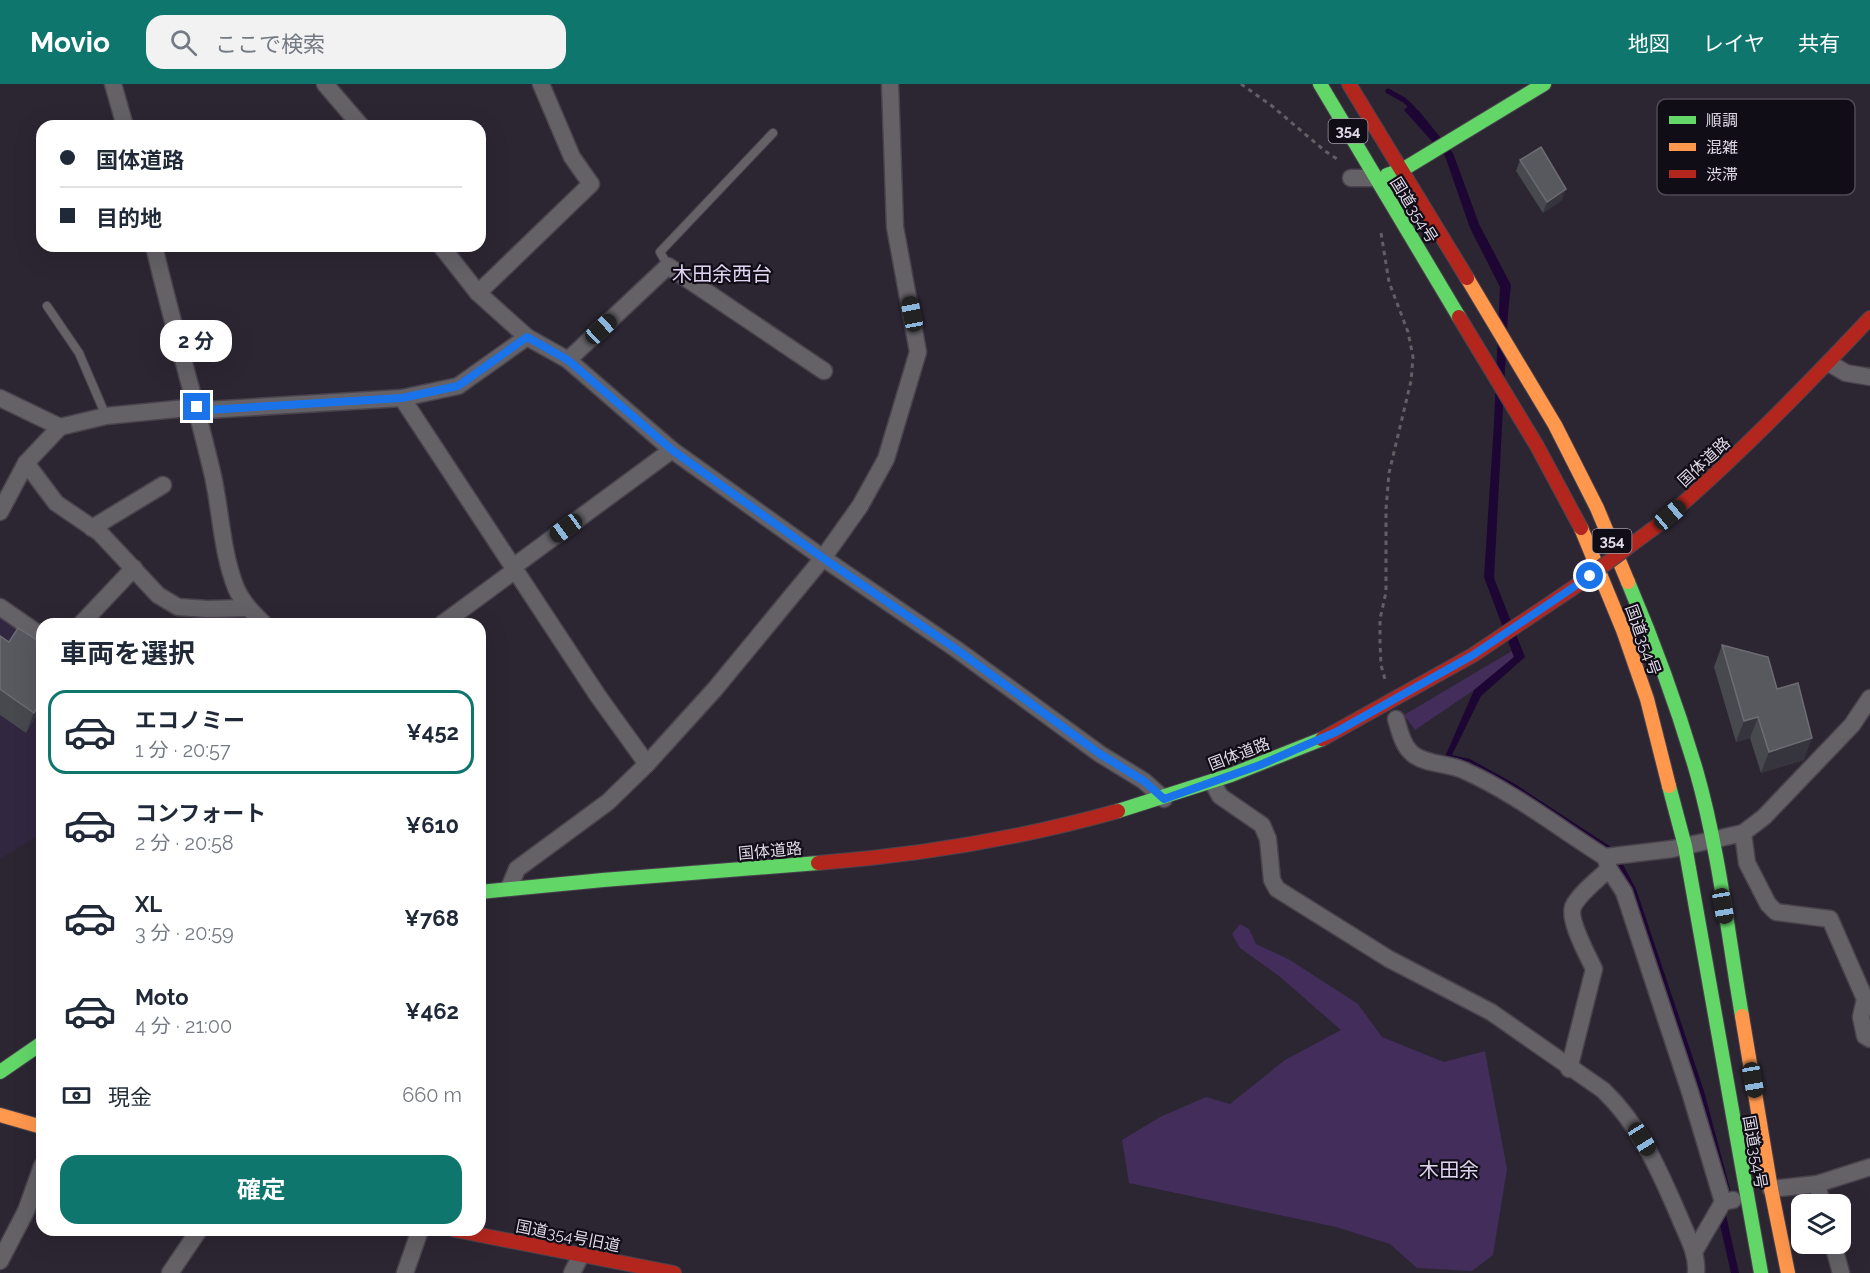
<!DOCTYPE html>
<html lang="ja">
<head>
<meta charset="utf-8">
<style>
  :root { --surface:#fff; --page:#f2f2f3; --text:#1f2937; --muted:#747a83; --line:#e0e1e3; --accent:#0f766e }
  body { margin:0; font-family:Raleway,"Noto Sans JP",sans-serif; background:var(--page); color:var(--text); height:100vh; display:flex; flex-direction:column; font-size:22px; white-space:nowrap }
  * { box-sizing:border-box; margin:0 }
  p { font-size:20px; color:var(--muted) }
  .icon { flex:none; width:33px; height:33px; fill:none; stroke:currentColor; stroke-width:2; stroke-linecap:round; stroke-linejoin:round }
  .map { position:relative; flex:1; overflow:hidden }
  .sheet { position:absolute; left:36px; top:534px; width:450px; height:618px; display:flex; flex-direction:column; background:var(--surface); border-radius:18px; box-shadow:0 6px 24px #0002 }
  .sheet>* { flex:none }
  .banner { position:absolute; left:36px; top:36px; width:450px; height:132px; border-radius:18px; box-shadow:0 6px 24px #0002; display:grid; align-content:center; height:132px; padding:0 24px; background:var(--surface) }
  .controls { position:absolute; left:1791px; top:1110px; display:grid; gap:12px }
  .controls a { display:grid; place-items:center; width:60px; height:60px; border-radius:12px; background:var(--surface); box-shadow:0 6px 24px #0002; font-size:30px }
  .end { position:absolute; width:27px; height:27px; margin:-14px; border:8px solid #1a73e8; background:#fff; box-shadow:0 0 0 3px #fff }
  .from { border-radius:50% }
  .bubble { position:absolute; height:42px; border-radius:18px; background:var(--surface); box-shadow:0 6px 24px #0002; font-size:20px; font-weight:700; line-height:42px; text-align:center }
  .car { position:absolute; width:18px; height:36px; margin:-18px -9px; border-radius:8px; box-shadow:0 0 4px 2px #0007; background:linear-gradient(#222 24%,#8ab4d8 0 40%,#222 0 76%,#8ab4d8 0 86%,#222 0) }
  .banner b { display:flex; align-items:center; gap:21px; height:57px; font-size:22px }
  .banner b+b { border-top:2px solid var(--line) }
  .banner i { width:15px; height:15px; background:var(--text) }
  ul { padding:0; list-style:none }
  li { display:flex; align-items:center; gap:18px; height:84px; margin:0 12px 9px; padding:0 12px; border:3px solid transparent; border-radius:18px }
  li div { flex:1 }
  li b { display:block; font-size:22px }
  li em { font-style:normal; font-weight:700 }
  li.current { border-color:var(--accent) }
  li>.icon { width:54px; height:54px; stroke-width:1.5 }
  h2 { padding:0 24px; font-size:27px; line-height:72px }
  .pay { display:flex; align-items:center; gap:15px; height:66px; padding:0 24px; font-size:22px }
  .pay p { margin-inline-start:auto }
  .cta { display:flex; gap:12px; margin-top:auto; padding:12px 24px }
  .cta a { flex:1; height:69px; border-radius:18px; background:var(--accent); color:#fff; font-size:24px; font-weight:700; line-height:69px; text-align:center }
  header { display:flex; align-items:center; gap:36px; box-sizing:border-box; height:84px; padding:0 30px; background:var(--accent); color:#fff }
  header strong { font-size:28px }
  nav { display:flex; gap:33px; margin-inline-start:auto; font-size:21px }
  .search { width:420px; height:54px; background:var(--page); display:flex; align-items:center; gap:15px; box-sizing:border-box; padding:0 21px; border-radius:18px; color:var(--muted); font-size:22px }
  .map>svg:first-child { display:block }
  .built { fill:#322740 }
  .green { fill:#422d5b }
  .water { fill:#1e0634 }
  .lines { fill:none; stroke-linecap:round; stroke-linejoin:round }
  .stream { stroke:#1e0634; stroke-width:5 }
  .lane-casing { stroke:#49434e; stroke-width:10 }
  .street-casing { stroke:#49434e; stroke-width:19 }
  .fast-casing { stroke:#49434e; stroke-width:16 }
  .slow-casing { stroke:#49434e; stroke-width:16 }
  .jam-casing { stroke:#49434e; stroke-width:16 }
  .path { stroke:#625f64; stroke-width:3; stroke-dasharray:4.5 4.5; stroke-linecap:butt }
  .lane { stroke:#646267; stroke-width:8 }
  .street { stroke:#646267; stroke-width:16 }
  .fast { stroke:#63d668; stroke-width:14 }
  .slow { stroke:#ff974d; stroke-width:14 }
  .jam { stroke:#b3261e; stroke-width:14 }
  .jam-bridge-casing { stroke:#49434e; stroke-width:16; stroke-linecap:butt }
  .jam-bridge { stroke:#b3261e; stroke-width:14 }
  .wall { fill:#47494f }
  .shaded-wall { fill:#36343c }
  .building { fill:#58585f; stroke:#6d6c74; stroke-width:1.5 }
  .route { stroke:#1a73e8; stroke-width:8 }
  .labels { text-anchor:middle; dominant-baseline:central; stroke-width:4.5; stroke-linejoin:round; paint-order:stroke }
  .shield { fill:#110d17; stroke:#a19ca9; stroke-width:1.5 }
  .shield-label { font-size:15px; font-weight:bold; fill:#dfd9e8 }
  .street-label { font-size:16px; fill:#dfd9e8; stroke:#110d17 }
  .quarter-label { font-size:20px; fill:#e1d5f1; stroke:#110d17 }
  .key { fill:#110d17; stroke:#4f4a56; stroke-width:1.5 }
  .key-label { font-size:16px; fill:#dfd9e8 }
</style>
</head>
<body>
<header>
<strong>Movio</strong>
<div class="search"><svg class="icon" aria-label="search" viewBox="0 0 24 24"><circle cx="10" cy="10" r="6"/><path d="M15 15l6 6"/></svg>ここで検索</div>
<nav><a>地図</a><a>レイヤ</a><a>共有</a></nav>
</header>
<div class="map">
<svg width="1870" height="1189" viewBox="0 0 1870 1189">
  <rect width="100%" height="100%" fill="#2c2632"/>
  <path class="built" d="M0,529L42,558V749L0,775Z"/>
  <g class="green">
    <path d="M1512,567L1514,573L1474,606L1415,646L1404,631Z"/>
    <path d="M1240,840L1249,845L1256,860L1290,876L1358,920L1382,953L1444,978L1485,967L1507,1085L1493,1171L1472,1187L1417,1184L1390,1160L1336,1143L1129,1099L1122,1056L1160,1033L1206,1013L1230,1020L1285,976L1341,946L1279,892L1240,864L1232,850Z"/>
  </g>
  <path class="water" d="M1410,20L1419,27L1453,69L1479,140L1511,201L1508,229L1494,494L1525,573L1481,612L1452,671L1470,675L1515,700L1611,763L1620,775L1636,805L1704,1007L1734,1120L1726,1131L1739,1189H1731L1718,1132L1726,1122L1612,778L1444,675L1474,606L1514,573L1484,493L1494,339L1500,203L1470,144L1445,72L1404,26Z"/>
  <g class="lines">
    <path class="stream" d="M1388,7L1404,16L1413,24"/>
    <defs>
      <g id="lane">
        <path d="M668,182L660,168L773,49"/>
        <path d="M47,222L79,269L106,332"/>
      </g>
      <g id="street">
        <path d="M113,0L125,42"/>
        <path d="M325,0L361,42"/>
        <path d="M1351,94H1375"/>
        <path d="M154,162C172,239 195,315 213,392C221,429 222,469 236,504C242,518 253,529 264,540"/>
        <path d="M441,162L478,209L527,253L568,276L672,366L823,474L956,565L1100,670L1144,697L1164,715"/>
        <path d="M478,209L591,100L572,73L541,0"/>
        <path d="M568,276L668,182L824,287"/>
        <path d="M1829,279L1846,289L1870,293"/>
        <path d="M0,314L60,343L106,332L197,323L207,326L402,314L458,302L527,253"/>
        <path d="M402,314L598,612L647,680"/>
        <path d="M26,379L56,419L100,449L158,511L178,523L208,525L248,524"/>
        <path d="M0,428L26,379L60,343"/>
        <path d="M92,444L163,401"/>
        <path d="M0,523L42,552"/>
        <path d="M81,540L134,484"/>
        <path d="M442,540L510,490L513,483L672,366"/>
        <path d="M1396,635C1400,648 1403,663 1414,671C1428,681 1448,679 1463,686C1513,708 1559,744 1605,773L1609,785L1624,808L1690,1008L1723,1118"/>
        <path d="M1213,699L1220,712L1262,741L1268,755L1272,796L1277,805L1389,875L1491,928L1603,1006C1640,1041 1659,1086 1679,1132C1686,1150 1698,1169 1696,1189"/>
        <path d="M1743,749L1764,733L1852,641L1870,614"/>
        <path d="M1605,773L1672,765L1743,749L1747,779L1768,820L1776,828L1830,835L1865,915L1861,933L1865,952L1870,955"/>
        <path d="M509,804L517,785L608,718L647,680L715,605L823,474L860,422L886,375L918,268L895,143L890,0"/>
        <path d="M1569,985L1594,885C1588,872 1568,836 1573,823C1577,812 1600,793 1609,785"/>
        <path d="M1817,1100L1822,1120"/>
        <path d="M1771,1105L1817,1100L1870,1083"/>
        <path d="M1833,1160L1841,1189"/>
        <path d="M1694,1168L1723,1118L1733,1116"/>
        <path d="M0,1177L26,1127L42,1082"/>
        <path d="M170,1189L199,1146"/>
        <path d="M405,1189L420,1146"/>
        <path d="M572,1189L581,1171"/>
      </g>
      <g id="fast">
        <path d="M1320,0L1459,233"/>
        <path d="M1387,91L1402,86L1544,0"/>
        <path d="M1628,498C1654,559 1677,622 1696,686C1719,766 1728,851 1742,932"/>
        <path d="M1669,702L1685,762L1761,1189"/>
        <path d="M1118,727L1231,691L1322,655"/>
        <path d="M480,808L603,796L818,779"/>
        <path d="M0,988L42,959"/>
      </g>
      <g id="slow">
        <path d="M1467,194L1555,341L1597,424L1628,498"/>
        <path d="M1581,444L1623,546L1647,615L1669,702"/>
        <path d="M1742,932L1771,1105L1788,1189"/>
        <path d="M0,1031L42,1043"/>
      </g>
      <g id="jam">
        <path d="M1349,0L1467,194"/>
        <path d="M1459,233L1537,362L1581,444"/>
        <path d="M1658,441C1733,377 1802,306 1870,234"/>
        <path d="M818,779C922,771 1018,755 1118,727"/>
        <path d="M455,1146L674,1189"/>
      </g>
    </defs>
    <use href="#lane" class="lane-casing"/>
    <use href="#street" class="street-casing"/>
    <use href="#fast" class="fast-casing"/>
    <use href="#slow" class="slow-casing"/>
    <use href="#jam" class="jam-casing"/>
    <g class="path">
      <path d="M1241,0L1272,22L1325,67L1337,75"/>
      <path d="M1381,149L1389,198L1408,248L1413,273L1411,297L1389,389L1386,425V508L1380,535V558L1381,581L1386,599"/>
    </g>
    <use href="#lane" class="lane"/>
    <use href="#street" class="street"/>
    <use href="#fast" class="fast"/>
    <use href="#slow" class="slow"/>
    <use href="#jam" class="jam"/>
    <defs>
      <path id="jam-bridge" d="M1322,655L1473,571L1573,504L1658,441"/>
    </defs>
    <use href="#jam-bridge" class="jam-bridge-casing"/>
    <use href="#jam-bridge" class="jam-bridge"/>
  </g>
  <g class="wall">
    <path d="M1520,76L1562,116L1543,129L1516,87Z"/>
    <path d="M0,552L42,622L26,649L0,631Z"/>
    <path d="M1722,561L1777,605L1804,676L1761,689L1750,654L1736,658L1714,583Z"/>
  </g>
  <g class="shaded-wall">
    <path d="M1566,105L1562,116L1543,129L1547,118Z"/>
    <path d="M42,615V622L26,649L34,629Z"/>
    <path d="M1758,633L1750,654L1736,658L1744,637Z"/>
    <path d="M1812,654L1804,676L1761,689L1769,668Z"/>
  </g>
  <g class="building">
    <path d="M1541,63L1566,105L1547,118L1520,76Z"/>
    <path d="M18,544L42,559V615L34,629L0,605V552L9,558Z"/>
    <path d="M1722,561L1768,573L1777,605L1798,599L1812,654L1769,668L1758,633L1744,637Z"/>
  </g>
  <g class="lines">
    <path class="route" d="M197,323L207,326L402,314L458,302L527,253L568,276L672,366L823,474L956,565L1100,670L1144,697L1164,715L1260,681L1336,648L1473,571L1590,492"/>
  </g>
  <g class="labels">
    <g class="shield">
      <rect x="1328.5" y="35" width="39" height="24" rx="4.5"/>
      <rect x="1592.5" y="445" width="39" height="24" rx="4.5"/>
    </g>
    <g class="shield-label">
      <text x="1348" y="47">354</text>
      <text x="1612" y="457">354</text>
    </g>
    <g class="street-label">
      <text transform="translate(1414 126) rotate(58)">国道354号</text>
      <text transform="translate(1704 378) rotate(-43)">国体道路</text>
      <text transform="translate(1643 556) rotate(70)">国道354号</text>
      <text transform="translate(1239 670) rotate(-21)">国体道路</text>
      <text transform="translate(770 767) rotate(-5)">国体道路</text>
      <text transform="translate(1755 1068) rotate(80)">国道354号</text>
      <text transform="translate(568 1152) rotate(11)">国道354号旧道</text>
    </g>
    <g class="quarter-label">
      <text x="722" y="190">木田余西台</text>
      <text x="1449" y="1086">木田余</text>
    </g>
  </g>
  <rect x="1657" y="15" width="198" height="96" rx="9" class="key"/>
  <rect x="1669" y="32" width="27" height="8" fill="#63d668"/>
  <rect x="1669" y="59" width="27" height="8" fill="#ff974d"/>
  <rect x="1669" y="86" width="27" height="8" fill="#b3261e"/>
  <g class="key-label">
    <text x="1706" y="42">順調</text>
    <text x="1706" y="69">混雑</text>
    <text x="1706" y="96">渋滞</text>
  </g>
</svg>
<div class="controls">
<a><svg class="icon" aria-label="layers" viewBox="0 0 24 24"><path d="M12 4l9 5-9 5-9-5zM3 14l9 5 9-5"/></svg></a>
</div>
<i class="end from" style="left:1590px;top:492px"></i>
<i class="end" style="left:197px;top:323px"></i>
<div class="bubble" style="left:160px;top:236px;width:72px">2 分</div>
<i class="car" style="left:912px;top:230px;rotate:349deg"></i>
<i class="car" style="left:601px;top:245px;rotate:47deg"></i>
<i class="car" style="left:1670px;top:431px;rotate:50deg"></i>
<i class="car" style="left:566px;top:444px;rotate:234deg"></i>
<i class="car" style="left:1723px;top:822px;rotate:170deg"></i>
<i class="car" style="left:1753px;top:996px;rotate:170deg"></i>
<i class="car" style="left:1642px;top:1055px;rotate:148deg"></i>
<div class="banner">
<b><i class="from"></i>国体道路</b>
<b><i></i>目的地</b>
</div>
<section class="sheet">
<h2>車両を選択</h2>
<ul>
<li class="current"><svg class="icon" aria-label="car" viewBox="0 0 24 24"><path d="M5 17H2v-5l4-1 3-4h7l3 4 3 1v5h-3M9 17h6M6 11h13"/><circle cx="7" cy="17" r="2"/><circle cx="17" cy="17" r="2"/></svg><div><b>エコノミー</b><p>1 分 · 20:57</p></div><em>¥452</em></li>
<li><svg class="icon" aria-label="car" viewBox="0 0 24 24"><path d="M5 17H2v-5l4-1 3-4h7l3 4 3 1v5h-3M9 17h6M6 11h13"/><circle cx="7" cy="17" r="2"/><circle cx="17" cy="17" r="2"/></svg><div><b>コンフォート</b><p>2 分 · 20:58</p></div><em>¥610</em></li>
<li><svg class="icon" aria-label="car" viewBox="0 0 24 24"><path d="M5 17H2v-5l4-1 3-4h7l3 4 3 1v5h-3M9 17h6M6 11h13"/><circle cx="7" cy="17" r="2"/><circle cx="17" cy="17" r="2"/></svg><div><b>XL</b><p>3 分 · 20:59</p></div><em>¥768</em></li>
<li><svg class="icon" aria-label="car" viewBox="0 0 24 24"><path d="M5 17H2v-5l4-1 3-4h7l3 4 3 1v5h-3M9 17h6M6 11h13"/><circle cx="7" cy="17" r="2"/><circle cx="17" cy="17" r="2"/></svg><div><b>Moto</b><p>4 分 · 21:00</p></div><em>¥462</em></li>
</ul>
<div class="pay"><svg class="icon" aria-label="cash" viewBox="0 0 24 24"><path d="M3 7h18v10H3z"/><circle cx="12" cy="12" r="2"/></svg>現金<p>660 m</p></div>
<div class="cta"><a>確定</a></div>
</section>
</div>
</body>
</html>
